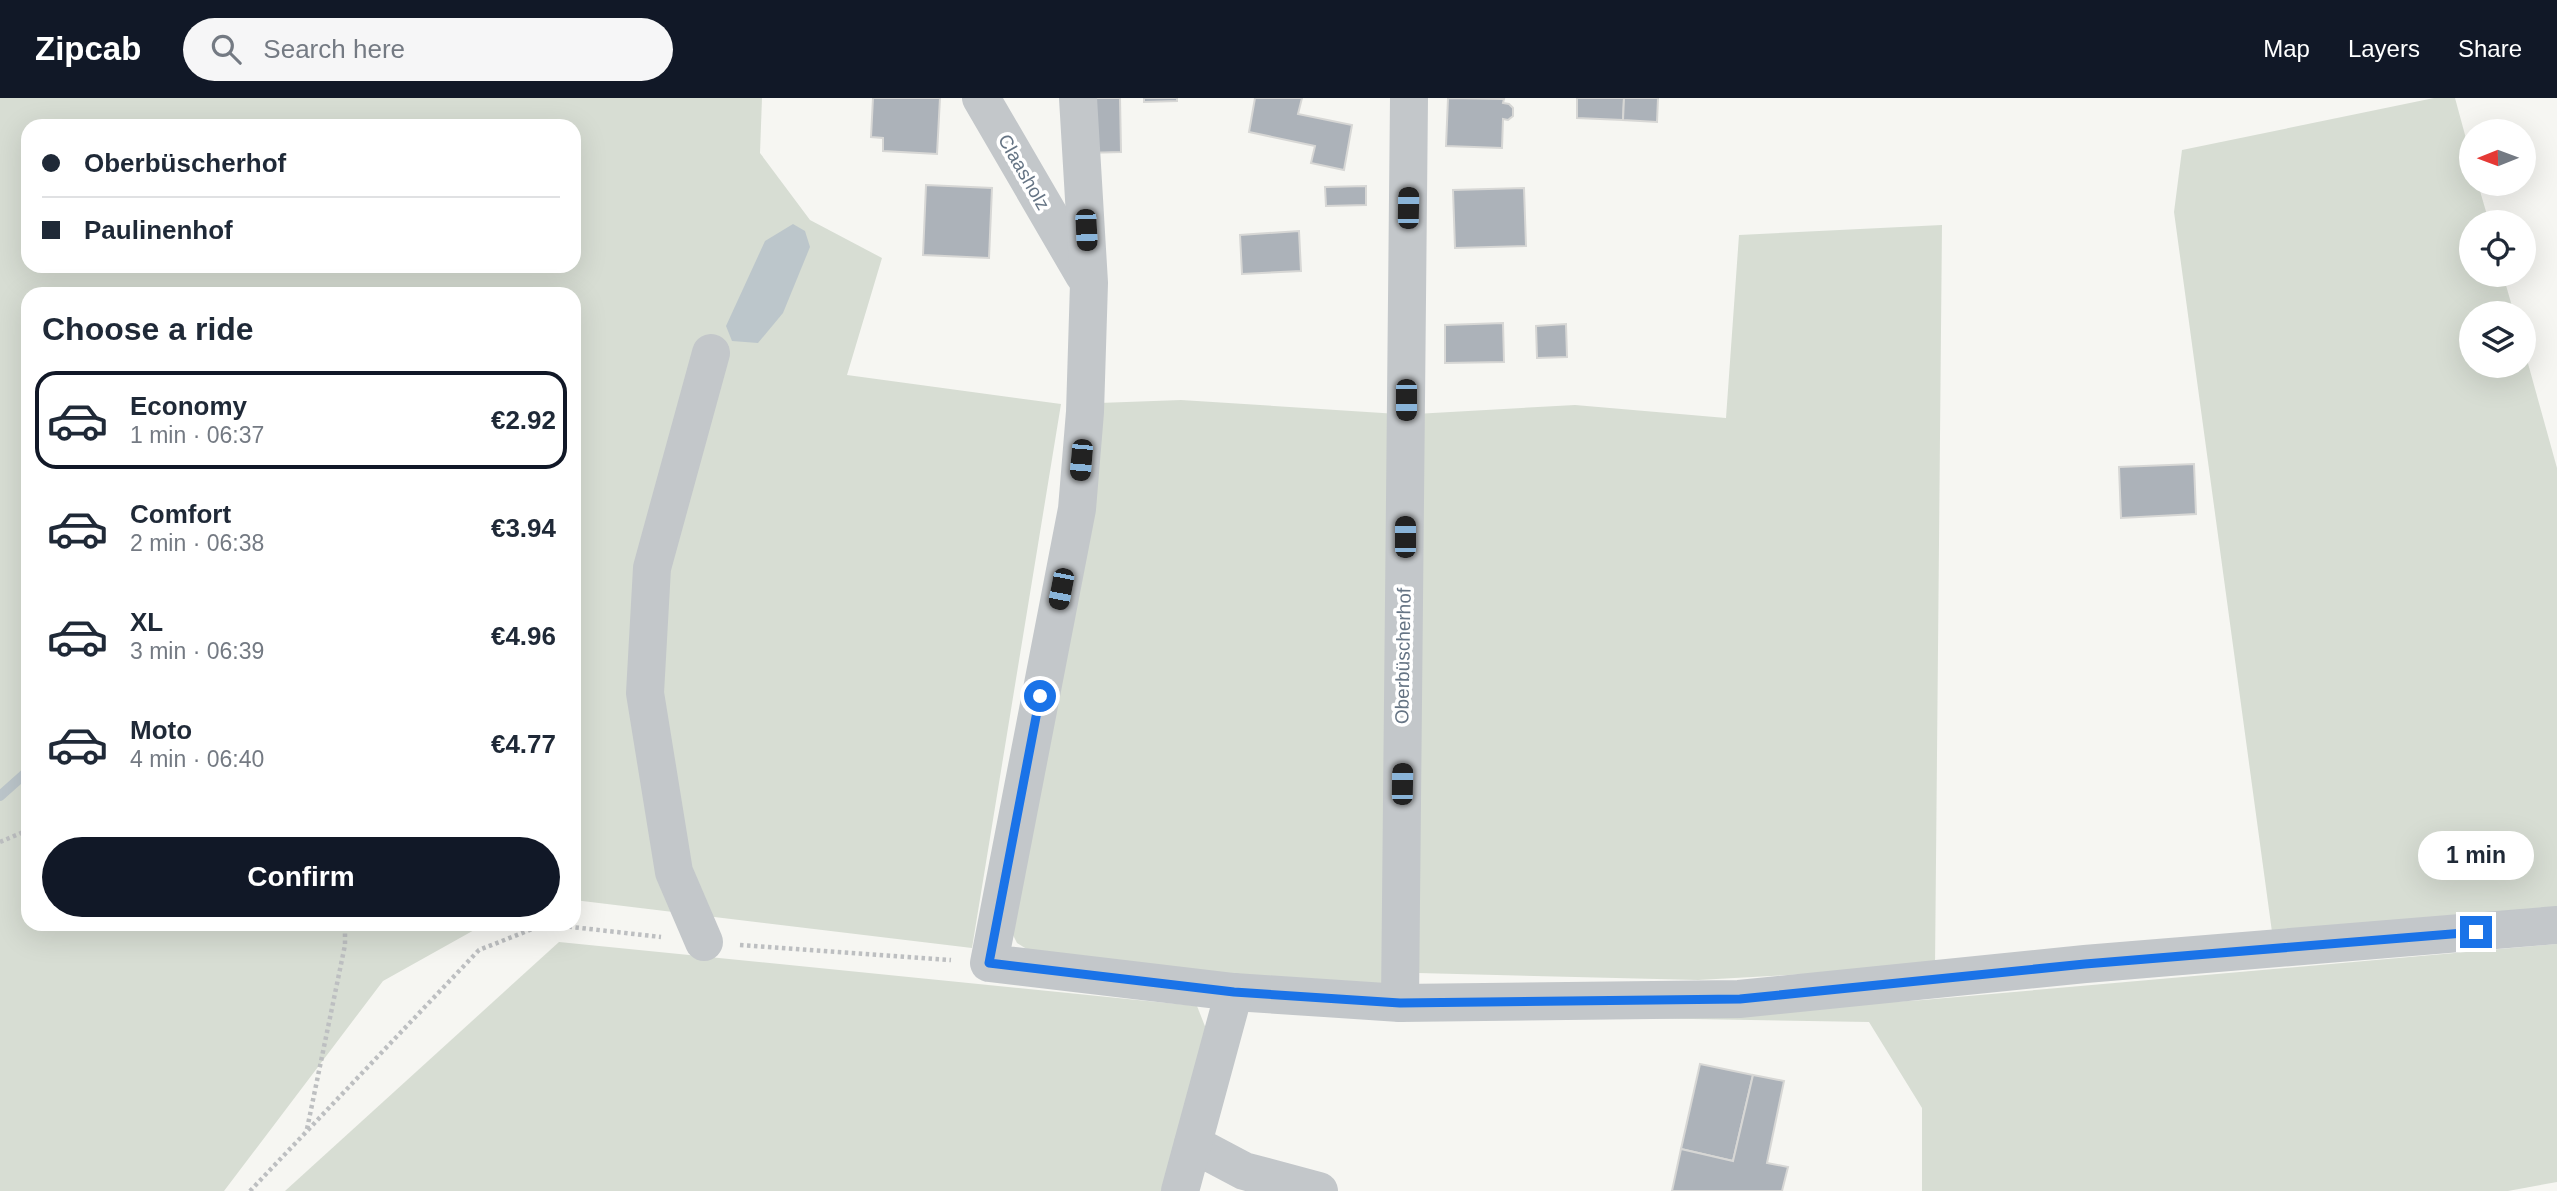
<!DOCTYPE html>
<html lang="en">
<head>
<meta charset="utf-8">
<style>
  :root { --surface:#fff; --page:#f6f6f7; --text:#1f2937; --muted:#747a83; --line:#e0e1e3; --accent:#111827 }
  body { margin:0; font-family:Helvetica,sans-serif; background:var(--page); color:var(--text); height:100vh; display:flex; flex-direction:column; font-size:26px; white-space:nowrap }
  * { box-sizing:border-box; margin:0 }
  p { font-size:23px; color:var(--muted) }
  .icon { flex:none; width:38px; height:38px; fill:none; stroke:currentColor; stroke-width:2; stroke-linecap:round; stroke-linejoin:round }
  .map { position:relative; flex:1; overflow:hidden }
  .drawer { position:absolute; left:21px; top:189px; width:560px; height:644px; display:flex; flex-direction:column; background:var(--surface); border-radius:21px; box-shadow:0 7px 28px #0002 }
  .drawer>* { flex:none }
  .top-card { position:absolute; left:21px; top:21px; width:560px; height:154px; border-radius:21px; box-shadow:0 7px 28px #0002; display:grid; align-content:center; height:154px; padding:0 21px; background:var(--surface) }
  .needle { width:46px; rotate:269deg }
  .tools { position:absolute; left:2459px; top:21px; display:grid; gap:14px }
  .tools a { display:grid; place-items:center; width:77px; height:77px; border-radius:50%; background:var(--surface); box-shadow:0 7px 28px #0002; font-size:35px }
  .end { position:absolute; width:32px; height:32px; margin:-16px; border:9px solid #1a73e8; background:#fff; box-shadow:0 0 0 4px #fff }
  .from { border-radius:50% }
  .bubble { position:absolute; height:49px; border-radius:24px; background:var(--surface); box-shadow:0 7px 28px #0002; font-size:23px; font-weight:800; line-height:49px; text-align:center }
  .car { position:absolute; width:21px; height:42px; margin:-21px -10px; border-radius:9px; box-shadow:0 0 5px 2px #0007; background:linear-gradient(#222 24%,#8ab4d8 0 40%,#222 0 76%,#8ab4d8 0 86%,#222 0) }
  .top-card b { display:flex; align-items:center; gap:24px; height:66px; font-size:26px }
  .top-card b+b { border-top:2px solid var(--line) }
  .top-card i { width:18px; height:18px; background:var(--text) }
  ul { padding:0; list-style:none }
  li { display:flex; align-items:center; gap:21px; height:98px; margin:0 14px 10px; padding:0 7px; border:4px solid transparent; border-radius:21px }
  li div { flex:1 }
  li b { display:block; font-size:26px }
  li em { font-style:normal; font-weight:800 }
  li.current { border-color:var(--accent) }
  li>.icon { width:63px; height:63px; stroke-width:1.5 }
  h2 { padding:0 21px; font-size:32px; line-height:84px }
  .action { display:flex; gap:14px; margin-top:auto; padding:14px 21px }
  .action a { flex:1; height:80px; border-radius:42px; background:var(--accent); color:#fff; font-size:28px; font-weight:800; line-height:80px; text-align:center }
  header { display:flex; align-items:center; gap:42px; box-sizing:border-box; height:98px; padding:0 35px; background:var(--accent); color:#fff }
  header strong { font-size:33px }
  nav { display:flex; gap:38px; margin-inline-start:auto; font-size:24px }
  .search { width:490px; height:63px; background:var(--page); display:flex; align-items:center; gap:18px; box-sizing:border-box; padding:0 24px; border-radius:38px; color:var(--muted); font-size:26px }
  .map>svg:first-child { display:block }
  .green { fill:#d7ddd3; fill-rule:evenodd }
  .water { fill:#bcc6cb }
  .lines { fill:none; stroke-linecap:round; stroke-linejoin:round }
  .stream { stroke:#bcc6cb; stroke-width:10 }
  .building { fill:#acb2b9; stroke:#d7d7d5; stroke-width:2 }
  .path { stroke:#bdbfc1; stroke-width:4.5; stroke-dasharray:3.5 3.5; stroke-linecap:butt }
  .minor { stroke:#c3c7ca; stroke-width:38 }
  .route { stroke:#1a73e8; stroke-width:9 }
  .labels { text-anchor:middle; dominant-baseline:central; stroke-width:7; stroke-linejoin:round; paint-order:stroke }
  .street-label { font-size:19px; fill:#657484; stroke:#fff }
</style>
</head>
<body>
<header>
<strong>Zipcab</strong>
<div class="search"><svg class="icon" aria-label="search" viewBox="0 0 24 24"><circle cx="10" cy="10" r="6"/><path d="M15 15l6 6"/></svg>Search here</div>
<nav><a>Map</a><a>Layers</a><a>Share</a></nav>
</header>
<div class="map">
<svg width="2557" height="1093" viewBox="0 0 2557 1093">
  <rect width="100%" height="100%" fill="#f6f6f2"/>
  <g class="green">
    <path d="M0,0H762L760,55L810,122L882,160L847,277L1061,306L972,850L574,802V196H28V826H485L383,883L224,1093H0ZM28,28H574V168H28Z"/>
    <path d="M2434,0H2455L2471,59V86H2478L2489,124H2471V177H2503L2514,215H2471V268H2524V251L2557,370V813L2272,834L2174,114L2182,52Z"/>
    <path d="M1942,127L1935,869L1698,882L1418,875L1415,316L1575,307L1726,320L1739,137Z"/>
    <path d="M1181,302L1398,316L1395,899L1038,858L1017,845L1008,827L1099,305Z"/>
    <path d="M559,844L1197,908L1210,941L1170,1093H285Z"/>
    <path d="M2557,846V1084L2508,1093H1922V1010L1869,924L1634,920L1923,902Z"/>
  </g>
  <path class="water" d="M793,126L805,133L810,149L783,215L758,245L732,243L726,228L765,143Z"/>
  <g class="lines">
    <path class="stream" d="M0,698L28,673"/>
  </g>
  <g class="building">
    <path d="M873,0H940L937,56L883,53V40L871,39Z"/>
    <path d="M1083,0H1120L1121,54L1084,55Z"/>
    <path d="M1144,0H1177V3L1144,4Z"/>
    <path d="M1255,0H1302L1298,16L1352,27L1344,72L1311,65L1315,48L1249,34Z"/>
    <path d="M1448,0L1504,1L1503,5L1509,6L1513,10V18L1508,22L1503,21L1502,50L1446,48Z"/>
    <path d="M1577,0H1624L1623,22L1577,20Z"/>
    <path d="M1624,0H1658L1657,24L1623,22Z"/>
    <path d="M926,87L992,90L989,160L923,157Z"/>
    <path d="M1366,88V107L1326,108L1325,89Z"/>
    <path d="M1524,90L1526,148L1455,150L1453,92Z"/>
    <path d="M1299,133L1301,173L1242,176L1240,137Z"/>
    <path d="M1503,225L1504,264L1445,265V227Z"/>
    <path d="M1566,226L1567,259L1537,260L1536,228Z"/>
    <path d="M2194,366L2196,416L2121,420L2119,369Z"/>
    <path d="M1700,966L1753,977L1733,1063L1681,1051Z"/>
    <path d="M1753,977L1784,983L1767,1065L1788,1069L1782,1093H1672L1681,1051L1733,1063Z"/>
  </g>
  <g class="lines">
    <g class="path">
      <path d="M0,744L28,732"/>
      <path d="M740,847L951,862"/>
      <path d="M307,1031L345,847V826"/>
      <path d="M250,1093L479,852L545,826L661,839"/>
    </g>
    <g class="minor">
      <path d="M981,0L1084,177"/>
      <path d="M1078,0L1089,185L1085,314L1077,411L989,865L1234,894L1400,905L1739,901L2085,866L2557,827"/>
      <path d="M704,844L674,774L645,595L652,470L711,255"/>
      <path d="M1400,905L1409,0"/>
      <path d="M1193,1046L1244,1073L1319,1093"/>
      <path d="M1180,1093L1234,894"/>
    </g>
  </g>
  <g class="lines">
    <path class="route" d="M1040,598L989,865L1234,894L1400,905L1740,901L2085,866L2476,834"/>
  </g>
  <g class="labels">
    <g class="street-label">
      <text transform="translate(1024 74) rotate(60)">Claasholz</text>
      <text transform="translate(1403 558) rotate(-89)">Oberbüscherhof</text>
    </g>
  </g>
</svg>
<div class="tools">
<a><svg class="needle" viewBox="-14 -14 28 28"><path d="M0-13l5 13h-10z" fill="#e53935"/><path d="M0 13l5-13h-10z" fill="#747a83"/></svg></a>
<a><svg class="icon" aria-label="locate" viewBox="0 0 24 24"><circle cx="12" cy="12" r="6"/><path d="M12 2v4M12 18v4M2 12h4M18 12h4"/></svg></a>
<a><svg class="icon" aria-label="layers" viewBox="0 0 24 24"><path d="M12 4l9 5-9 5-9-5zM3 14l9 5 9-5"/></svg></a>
</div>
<i class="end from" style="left:1040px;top:598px"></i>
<i class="end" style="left:2476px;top:834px"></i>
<div class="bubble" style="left:2418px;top:733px;width:116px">1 min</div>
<i class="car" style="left:1408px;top:110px;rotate:1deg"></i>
<i class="car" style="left:1086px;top:132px;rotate:177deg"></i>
<i class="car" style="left:1406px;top:302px;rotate:180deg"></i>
<i class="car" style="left:1081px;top:362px;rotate:185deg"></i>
<i class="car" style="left:1405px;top:439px;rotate:0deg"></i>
<i class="car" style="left:1061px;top:491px;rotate:191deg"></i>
<i class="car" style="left:1402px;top:686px;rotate:1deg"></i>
<div class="top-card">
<b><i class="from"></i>Oberbüscherhof</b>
<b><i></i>Paulinenhof</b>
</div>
<section class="drawer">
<h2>Choose a ride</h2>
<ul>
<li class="current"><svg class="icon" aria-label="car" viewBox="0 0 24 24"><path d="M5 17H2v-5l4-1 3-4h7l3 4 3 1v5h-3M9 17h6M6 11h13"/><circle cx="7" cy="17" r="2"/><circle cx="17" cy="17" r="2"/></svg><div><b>Economy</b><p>1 min · 06:37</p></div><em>€2.92</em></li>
<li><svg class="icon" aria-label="car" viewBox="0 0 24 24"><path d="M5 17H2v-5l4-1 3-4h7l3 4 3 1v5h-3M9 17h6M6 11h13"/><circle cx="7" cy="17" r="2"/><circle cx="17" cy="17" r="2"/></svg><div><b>Comfort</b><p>2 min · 06:38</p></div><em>€3.94</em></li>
<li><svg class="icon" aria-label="car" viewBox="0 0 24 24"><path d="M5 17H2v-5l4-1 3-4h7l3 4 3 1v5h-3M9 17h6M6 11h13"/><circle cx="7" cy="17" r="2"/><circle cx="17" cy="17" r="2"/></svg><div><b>XL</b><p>3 min · 06:39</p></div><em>€4.96</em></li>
<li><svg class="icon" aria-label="car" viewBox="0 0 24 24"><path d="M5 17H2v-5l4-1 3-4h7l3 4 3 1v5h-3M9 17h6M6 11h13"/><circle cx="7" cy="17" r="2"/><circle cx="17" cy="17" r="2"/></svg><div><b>Moto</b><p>4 min · 06:40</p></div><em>€4.77</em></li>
</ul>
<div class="action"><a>Confirm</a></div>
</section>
</div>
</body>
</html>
